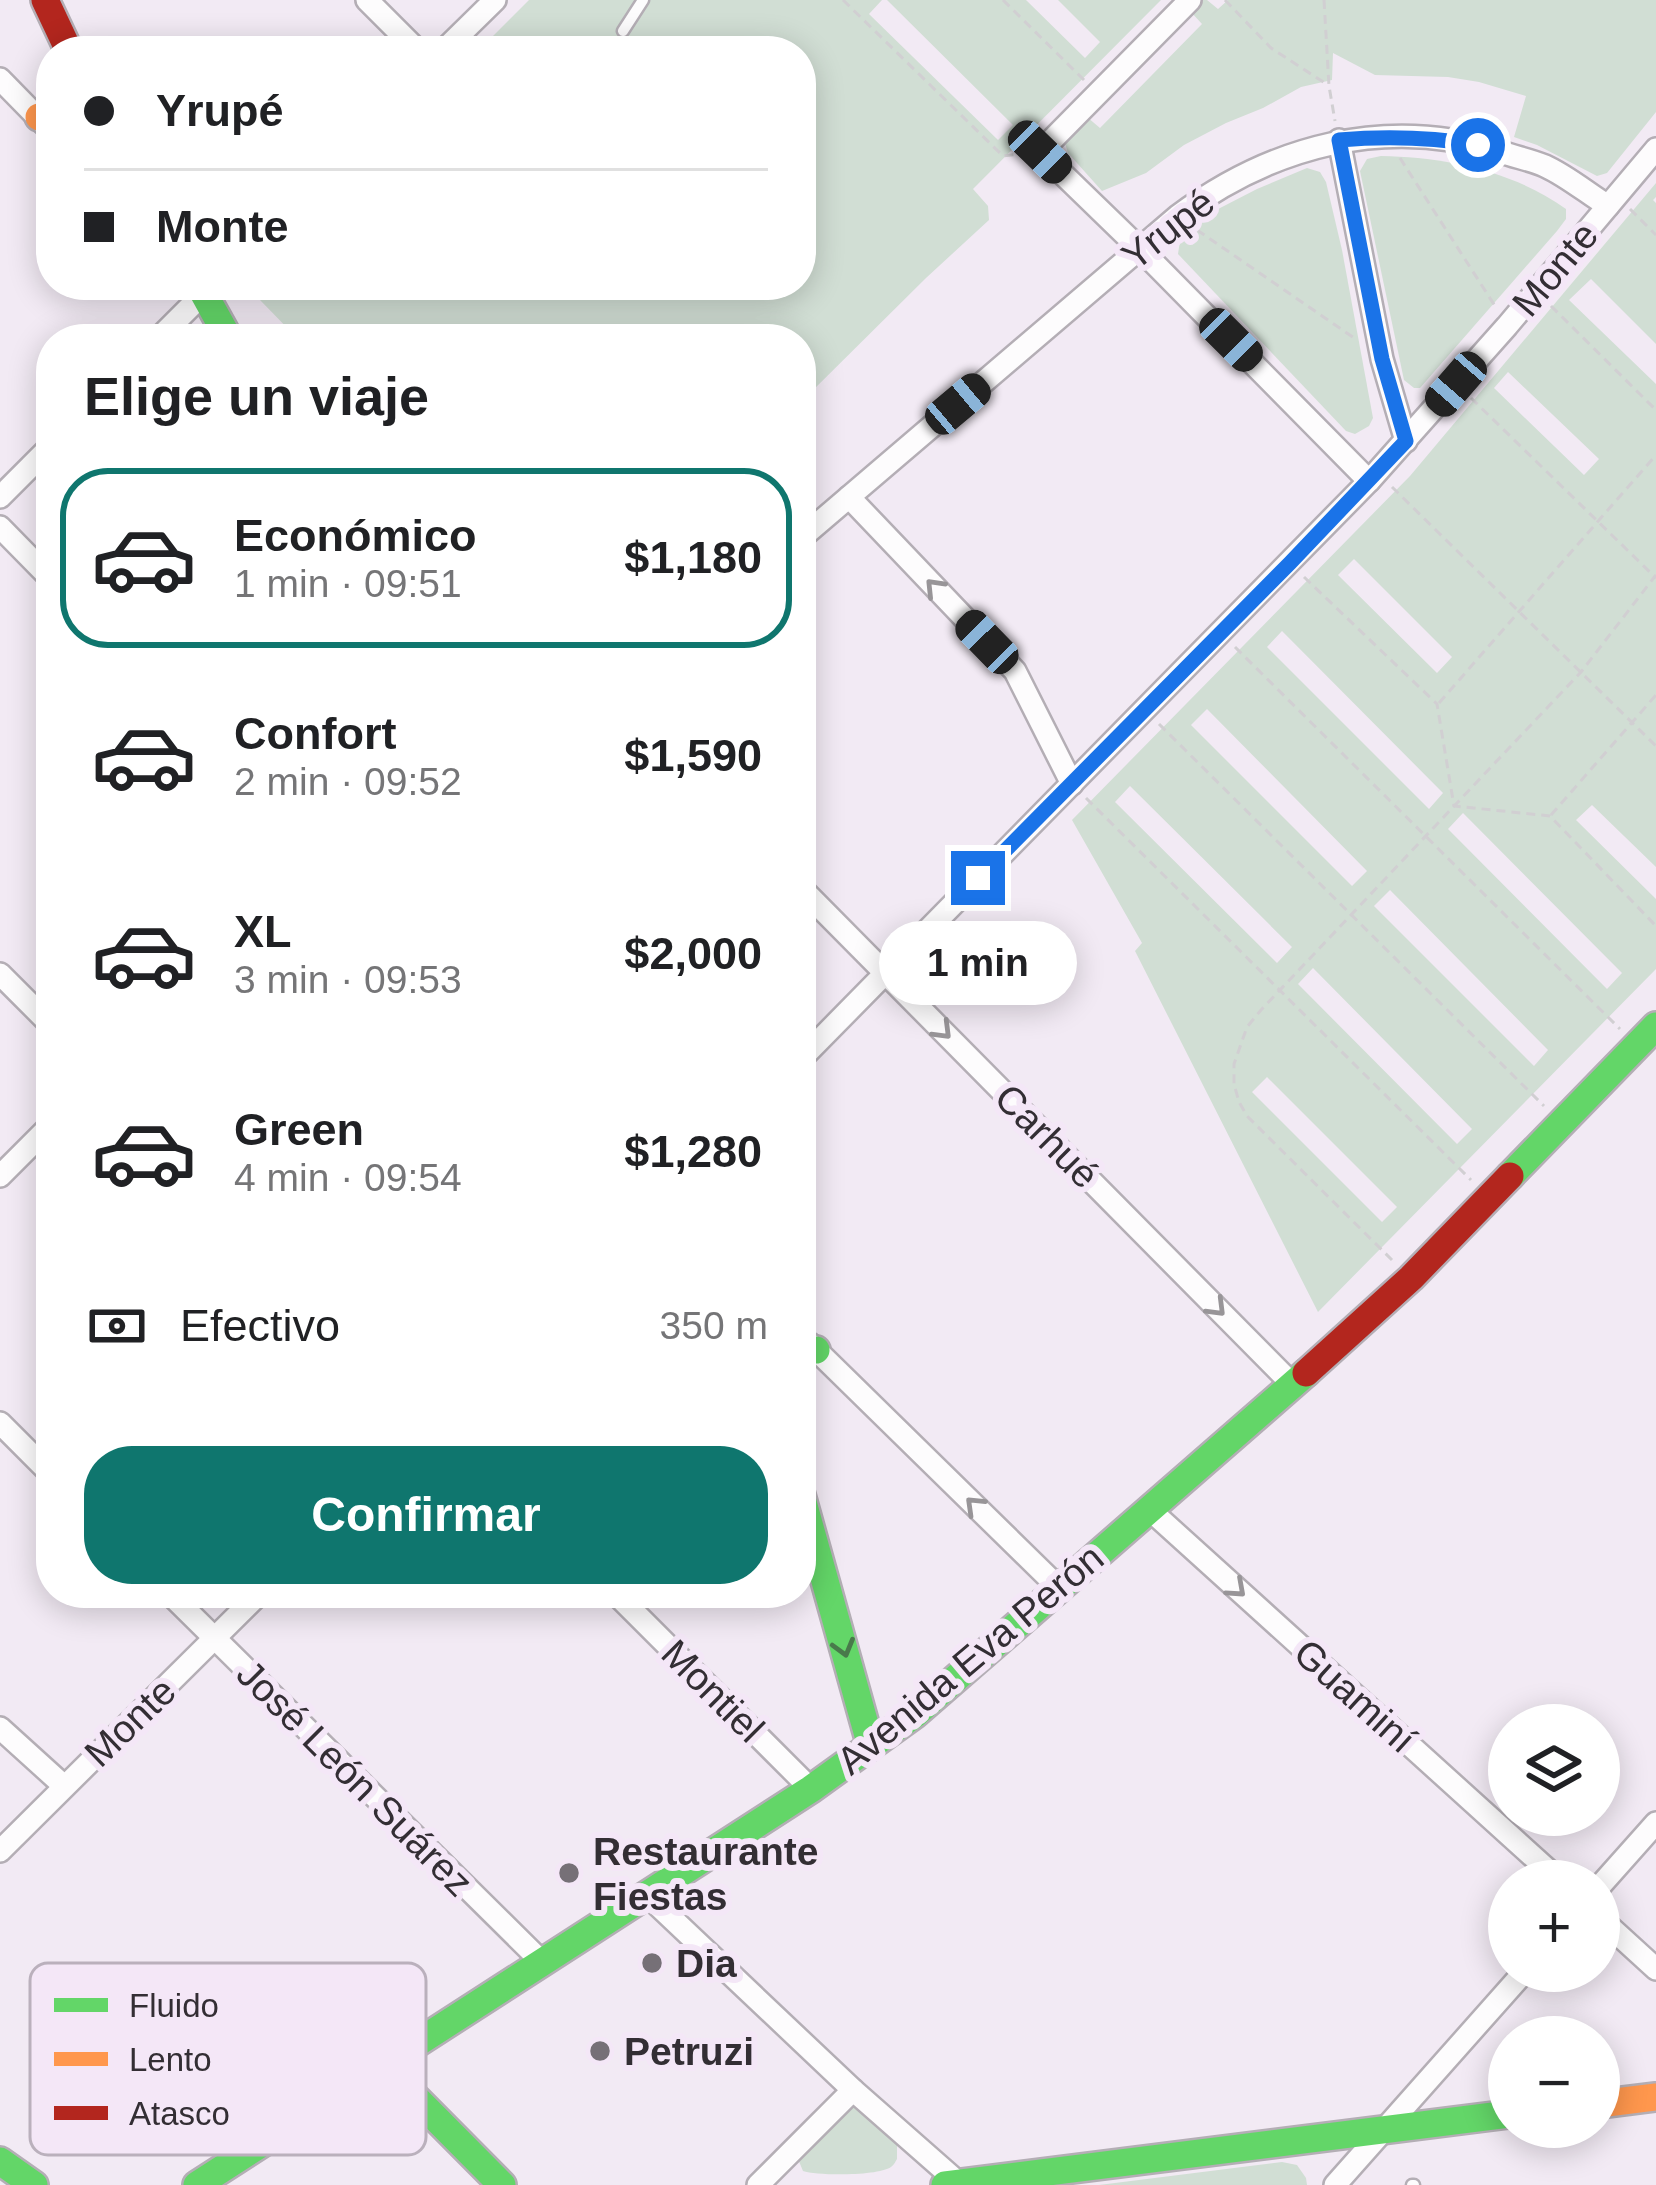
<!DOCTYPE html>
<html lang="es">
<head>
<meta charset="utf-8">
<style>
  :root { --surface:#fff; --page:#f2f2f2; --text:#202124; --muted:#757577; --line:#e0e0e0; --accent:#0f766e }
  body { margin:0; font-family:Helvetica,sans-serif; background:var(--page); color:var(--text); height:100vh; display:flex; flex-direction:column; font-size:45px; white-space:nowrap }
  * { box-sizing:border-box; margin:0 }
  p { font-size:39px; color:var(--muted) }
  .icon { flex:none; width:66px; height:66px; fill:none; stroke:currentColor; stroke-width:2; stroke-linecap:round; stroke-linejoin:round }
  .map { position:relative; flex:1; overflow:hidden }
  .panel { position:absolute; left:36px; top:324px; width:780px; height:1284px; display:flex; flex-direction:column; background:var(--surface); border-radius:48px; box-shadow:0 6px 30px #0003 }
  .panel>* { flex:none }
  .banner { position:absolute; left:36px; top:36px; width:780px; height:264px; border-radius:48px; box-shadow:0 6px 30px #0003; display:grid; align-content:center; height:264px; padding:0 48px; background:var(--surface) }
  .controls { position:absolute; left:1488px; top:1704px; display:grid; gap:24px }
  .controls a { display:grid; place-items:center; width:132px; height:132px; border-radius:50%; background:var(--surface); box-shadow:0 6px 30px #0003; font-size:60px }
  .end { position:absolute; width:54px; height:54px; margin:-27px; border:15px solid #1a73e8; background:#fff; box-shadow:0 0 0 6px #fff }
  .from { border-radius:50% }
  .bubble { position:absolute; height:84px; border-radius:42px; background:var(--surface); box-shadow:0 6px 30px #0003; font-size:39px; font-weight:700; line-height:84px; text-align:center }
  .car { position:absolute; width:36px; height:72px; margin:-36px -18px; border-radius:15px; box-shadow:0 0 9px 3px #0007; background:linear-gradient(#222 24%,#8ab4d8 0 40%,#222 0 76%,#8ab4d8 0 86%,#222 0) }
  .banner b { display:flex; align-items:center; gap:42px; height:114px; font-size:45px }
  .banner b+b { border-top:3px solid var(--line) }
  .banner i { width:30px; height:30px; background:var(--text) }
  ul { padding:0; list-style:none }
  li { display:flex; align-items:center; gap:36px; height:180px; margin:0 24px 18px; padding:0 24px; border:6px solid transparent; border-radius:48px }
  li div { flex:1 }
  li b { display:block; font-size:45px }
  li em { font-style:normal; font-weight:700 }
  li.selected { border-color:var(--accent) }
  li>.icon { width:108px; height:108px; stroke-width:1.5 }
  h2 { padding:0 48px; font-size:54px; line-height:144px }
  .pay { display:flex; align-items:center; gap:30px; height:132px; padding:0 48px; font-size:45px }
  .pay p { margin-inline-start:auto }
  .primary-button { display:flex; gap:24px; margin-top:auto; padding:24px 48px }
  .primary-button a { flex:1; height:138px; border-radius:48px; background:var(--accent); color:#fff; font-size:48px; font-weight:700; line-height:138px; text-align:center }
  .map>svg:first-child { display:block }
  .green { fill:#d1ded4; fill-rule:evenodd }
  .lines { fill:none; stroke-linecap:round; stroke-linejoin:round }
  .lane-casing { stroke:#b4aeb5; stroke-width:15 }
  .street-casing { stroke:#b4aeb5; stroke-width:26 }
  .fast-casing { stroke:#b4aeb5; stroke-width:32 }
  .slow-casing { stroke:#b4aeb5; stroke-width:32 }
  .jam-casing { stroke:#b4aeb5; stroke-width:32 }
  .path { stroke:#d1cfd2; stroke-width:3; stroke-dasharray:9 6; stroke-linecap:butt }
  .lane { stroke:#fdfcfd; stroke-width:10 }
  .street { stroke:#fdfcfd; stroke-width:21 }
  .fast { stroke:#63d668; stroke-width:27 }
  .slow { stroke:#ff974d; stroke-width:27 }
  .jam { stroke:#b3261e; stroke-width:27 }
  .oneway { stroke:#989598 }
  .oneway2 { stroke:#497a4b }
  .route { stroke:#1a73e8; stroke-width:15 }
  .poi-dot { fill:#767077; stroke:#f4e7f7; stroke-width:4.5 }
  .labels { text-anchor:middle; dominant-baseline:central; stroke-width:12; stroke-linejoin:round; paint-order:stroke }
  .street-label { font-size:39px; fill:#332e34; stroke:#f4e7f7 }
  .poi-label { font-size:39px; font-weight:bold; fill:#332e34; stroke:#f4e7f7; text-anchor:start }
  .key { fill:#f4e7f7; stroke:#bab0bc; stroke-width:3 }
  .key-label { font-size:33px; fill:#332e34 }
</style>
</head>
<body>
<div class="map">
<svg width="1656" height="2185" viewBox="0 0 1656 2185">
  <rect width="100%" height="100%" fill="#f2eaf4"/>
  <g class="green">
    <path d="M529,0H882L869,14L998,140L1013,125L887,0H1026L1085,58L1100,42L1058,0H1161L973,189L988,206L989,220L926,278L801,402V339H298L260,300L259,285H801V51H478Z"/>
    <path d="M1203,0H1207L1218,9L1228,0H1656V112L1607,173L1597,176L1537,145L1514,137L1526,96L1479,82L1448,77L1375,75L1333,53L1332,80L1301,87L1263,108L1226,123L1184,145L1146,173L1102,191L1068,153L1064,140L1087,117L1100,128L1202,24L1191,12Z"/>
    <path d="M1381,156C1445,157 1513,171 1566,209V219L1557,231L1420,388H1414L1404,380L1360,171L1367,159Z"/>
    <path d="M1307,168L1320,172L1326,182L1342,250L1373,418L1369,426L1355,434L1346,431L1178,254L1181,234L1189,224L1257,189Z"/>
    <path d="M1656,183V197L1653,200L1656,203V344L1591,279L1569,300L1656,384V867L1592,805L1576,820L1656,899V969L1318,1312L1135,951L1142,943L1072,820L1410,476ZM1508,372L1599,459L1584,475L1494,388ZM1354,559L1452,657L1437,673L1338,575ZM1282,631L1443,793L1429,809L1267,647ZM1207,709L1367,871L1352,886L1191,725ZM1130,786L1292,947L1277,963L1115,802ZM1463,813L1622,973L1607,989L1448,829ZM1390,890L1548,1050L1534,1066L1374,906ZM1313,968L1472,1129L1457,1144L1298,984ZM1267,1077L1397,1207L1382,1222L1252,1092Z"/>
    <path d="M847,2106L860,2107L897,2139V2159C895,2162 894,2165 891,2167C878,2176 818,2176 803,2171L798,2159Z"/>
    <path d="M1282,2162L1297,2165L1306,2178L1307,2185H1099Z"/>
  </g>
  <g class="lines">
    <defs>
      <g id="lane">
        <path d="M623,31L643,0"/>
        <path d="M342,2021L381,2062"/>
        <path d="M1412,2185H1414"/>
      </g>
      <g id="street">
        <path d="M367,0L418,51"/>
        <path d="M1190,0L1040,152L1140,249L1369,481"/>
        <path d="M443,51L495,0"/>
        <path d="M0,79L46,126"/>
        <path d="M1339,140L1382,359L1406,441"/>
        <path d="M158,339L212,285"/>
        <path d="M0,497L51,446"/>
        <path d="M849,497L1015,671L1072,784"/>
        <path d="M0,527L51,579"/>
        <path d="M801,538L1178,216C1272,146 1386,115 1501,152C1515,157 1531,160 1545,166C1567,176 1587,193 1608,206"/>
        <path d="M801,888L1293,1385"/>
        <path d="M0,974L51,1025"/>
        <path d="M801,1059L1369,481L1507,326L1656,149"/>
        <path d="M0,1176L51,1125"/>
        <path d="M810,1344L1058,1587"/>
        <path d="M0,1423L51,1474"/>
        <path d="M1150,1510L1560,1881"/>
        <path d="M169,1593L542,1962"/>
        <path d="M615,1593L811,1789"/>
        <path d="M0,1728L64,1786"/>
        <path d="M0,1851L260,1593"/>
        <path d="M1599,1887L1656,1823"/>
        <path d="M647,1895L853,2090L961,2185"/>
        <path d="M1599,1917L1656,1969"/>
        <path d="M758,2185L853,2090"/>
        <path d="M1335,2185L1525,1971"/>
      </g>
      <g id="fast">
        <path d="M199,285L229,339"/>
        <path d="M1510,1176L1656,1026"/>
        <path d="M801,1349L816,1350"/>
        <path d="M801,1495L871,1746"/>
        <path d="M384,2066L502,2185"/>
        <path d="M0,2161L34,2185"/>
        <path d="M197,2185L811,1789L915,1714L1306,1373"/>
        <path d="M945,2185L1509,2114"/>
      </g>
      <g id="slow">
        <path d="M39,117L51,116"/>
        <path d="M1599,2104L1656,2097"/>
      </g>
      <g id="jam">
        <path d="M45,0L69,51"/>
        <path d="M1306,1373L1411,1278L1510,1176"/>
      </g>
    </defs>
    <use href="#lane" class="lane-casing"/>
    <use href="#street" class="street-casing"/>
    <use href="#fast" class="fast-casing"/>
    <use href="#slow" class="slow-casing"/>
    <use href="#jam" class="jam-casing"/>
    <g class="path">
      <path d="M843,0L1003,156L1020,154"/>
      <path d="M1003,0L1084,80"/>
      <path d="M1225,0L1271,48L1328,85"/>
      <path d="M1324,0L1329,86L1335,121"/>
      <path d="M1400,158L1495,306"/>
      <path d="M1630,209L1656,235"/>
      <path d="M1197,230L1357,340"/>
      <path d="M1551,306L1656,410"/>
      <path d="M1471,398L1656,578"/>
      <path d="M1392,487L1656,746"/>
      <path d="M1304,577L1437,704L1454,806L1550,816L1656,926"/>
      <path d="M1235,647L1620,1029"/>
      <path d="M1439,703L1656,455"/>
      <path d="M1159,724L1544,1106"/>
      <path d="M1086,798L1471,1180"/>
      <path d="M1551,815L1656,695"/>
      <path d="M1392,1260L1247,1116L1239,1102L1234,1084V1064L1247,1027L1261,1010L1581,672L1656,575"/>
    </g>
    <use href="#lane" class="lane"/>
    <use href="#street" class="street"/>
    <use href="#fast" class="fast"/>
    <use href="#slow" class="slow"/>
    <use href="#jam" class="jam"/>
  </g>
  <defs><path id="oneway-chevron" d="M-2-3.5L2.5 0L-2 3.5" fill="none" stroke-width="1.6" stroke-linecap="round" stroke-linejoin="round" transform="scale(3)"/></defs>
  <g class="oneway">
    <use href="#oneway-chevron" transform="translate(934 587) rotate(-134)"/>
    <use href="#oneway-chevron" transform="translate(943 1031) rotate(45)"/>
    <use href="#oneway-chevron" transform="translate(1217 1308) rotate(45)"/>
    <use href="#oneway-chevron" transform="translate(974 1505) rotate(-136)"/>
    <use href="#oneway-chevron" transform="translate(1237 1589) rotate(42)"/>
  </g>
  <use class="oneway2" href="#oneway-chevron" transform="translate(844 1648) rotate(74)"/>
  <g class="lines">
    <path class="route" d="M978,878L1290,563L1406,441L1382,359L1339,140C1387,136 1430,137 1478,145"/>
  </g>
  <g class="poi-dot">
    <circle cx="569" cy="1873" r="12"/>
    <circle cx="652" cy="1963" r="12"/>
    <circle cx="600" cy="2051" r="12"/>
  </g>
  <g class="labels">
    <g class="street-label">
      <text transform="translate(1168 229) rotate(-38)">Yrupé</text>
      <text transform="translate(1555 269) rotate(-50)">Monte</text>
      <text transform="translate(1047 1136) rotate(45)">Carhué</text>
      <text transform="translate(970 1659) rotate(-40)">Avenida Eva Perón</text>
      <text transform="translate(713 1691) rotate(45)">Montiel</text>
      <text transform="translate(1355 1696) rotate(42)">Guaminí</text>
      <text transform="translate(130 1722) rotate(-44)">Monte</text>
      <text transform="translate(355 1778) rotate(45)">José León Suárez</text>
    </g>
    <g class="poi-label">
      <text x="593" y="1851">Restaurante<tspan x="593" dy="45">Fiestas</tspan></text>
      <text x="676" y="1963">Dia</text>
      <text x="624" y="2051">Petruzi</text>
    </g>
  </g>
  <rect x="30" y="1963" width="396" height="192" rx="18" class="key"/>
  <rect x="54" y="1998" width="54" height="14" fill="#63d668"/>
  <rect x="54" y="2052" width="54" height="14" fill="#ff974d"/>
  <rect x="54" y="2106" width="54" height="14" fill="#b3261e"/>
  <g class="key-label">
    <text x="129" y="2017">Fluido</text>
    <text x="129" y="2071">Lento</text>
    <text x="129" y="2125">Atasco</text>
  </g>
</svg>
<div class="controls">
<a><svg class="icon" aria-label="layers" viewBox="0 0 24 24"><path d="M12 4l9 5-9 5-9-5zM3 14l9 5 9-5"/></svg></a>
<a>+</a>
<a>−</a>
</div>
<i class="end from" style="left:1478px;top:145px"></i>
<i class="end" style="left:978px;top:878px"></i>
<div class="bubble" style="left:879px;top:921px;width:198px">1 min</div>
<i class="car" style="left:1040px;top:152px;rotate:134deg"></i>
<i class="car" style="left:1231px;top:340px;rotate:135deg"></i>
<i class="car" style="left:1456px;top:384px;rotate:221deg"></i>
<i class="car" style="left:958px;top:404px;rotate:50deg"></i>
<i class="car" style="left:987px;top:642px;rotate:316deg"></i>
<div class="banner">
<b><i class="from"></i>Yrupé</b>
<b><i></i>Monte</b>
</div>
<section class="panel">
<h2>Elige un viaje</h2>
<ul>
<li class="selected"><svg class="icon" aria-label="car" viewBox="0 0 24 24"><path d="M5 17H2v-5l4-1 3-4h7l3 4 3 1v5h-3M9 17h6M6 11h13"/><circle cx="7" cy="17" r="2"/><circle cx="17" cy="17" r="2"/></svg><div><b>Económico</b><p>1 min · 09:51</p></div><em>$1,180</em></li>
<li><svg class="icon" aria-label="car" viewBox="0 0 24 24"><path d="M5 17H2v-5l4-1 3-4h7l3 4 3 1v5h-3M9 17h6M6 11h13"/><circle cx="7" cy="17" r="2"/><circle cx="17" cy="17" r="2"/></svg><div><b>Confort</b><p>2 min · 09:52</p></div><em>$1,590</em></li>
<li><svg class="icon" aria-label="car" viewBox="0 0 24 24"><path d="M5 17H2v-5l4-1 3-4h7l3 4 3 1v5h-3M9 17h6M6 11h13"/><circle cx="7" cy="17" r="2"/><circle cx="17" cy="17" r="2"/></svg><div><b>XL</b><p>3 min · 09:53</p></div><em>$2,000</em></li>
<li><svg class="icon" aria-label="car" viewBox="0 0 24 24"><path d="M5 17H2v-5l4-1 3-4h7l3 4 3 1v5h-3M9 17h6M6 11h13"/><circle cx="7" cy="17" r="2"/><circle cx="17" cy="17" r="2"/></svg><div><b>Green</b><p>4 min · 09:54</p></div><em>$1,280</em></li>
</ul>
<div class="pay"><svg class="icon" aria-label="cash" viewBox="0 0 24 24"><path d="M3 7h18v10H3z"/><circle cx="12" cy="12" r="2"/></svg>Efectivo<p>350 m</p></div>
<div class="primary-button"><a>Confirmar</a></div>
</section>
</div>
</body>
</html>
